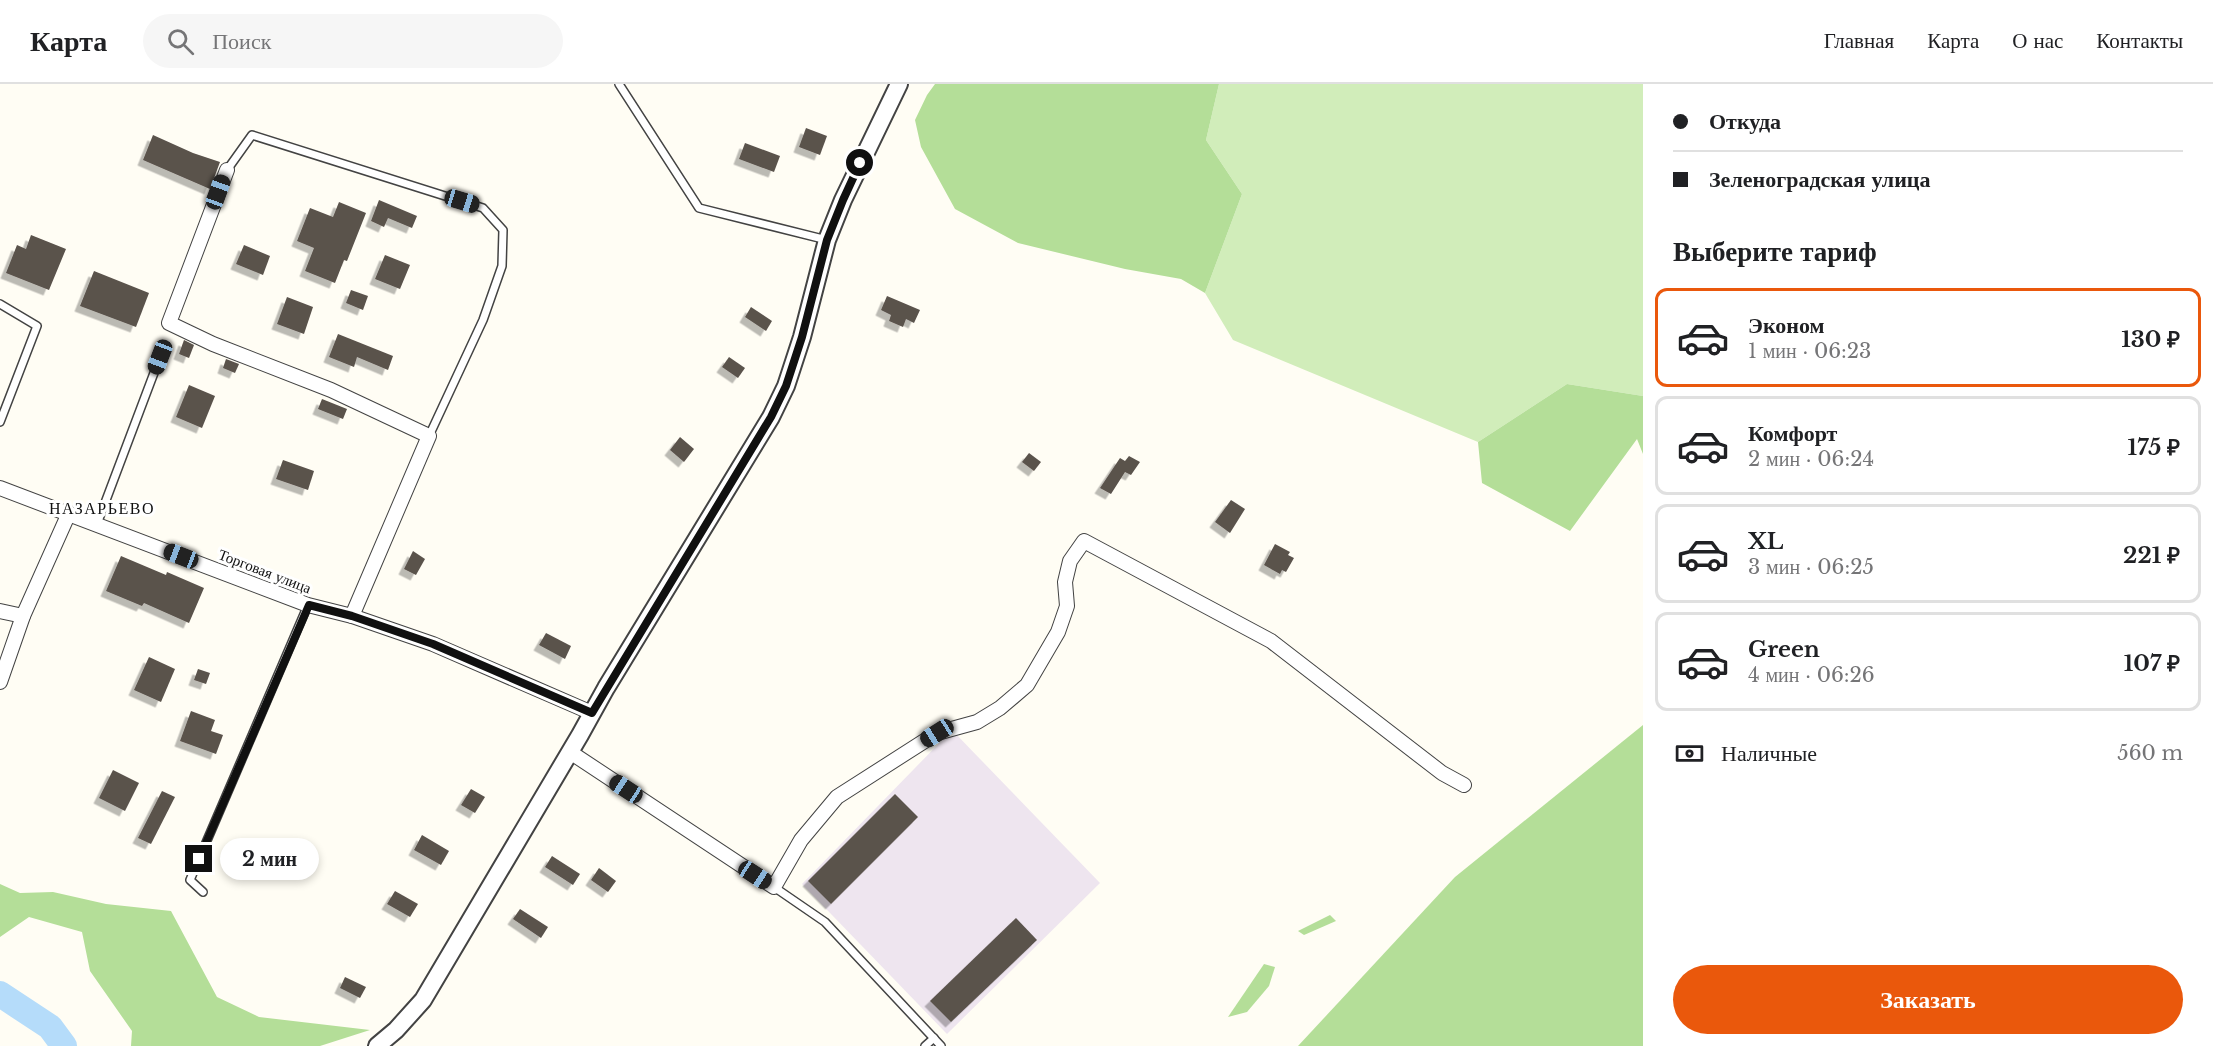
<!DOCTYPE html>
<html lang="ru">
<head>
<meta charset="utf-8">
<style>
  :root { --surface:#fff; --page:#f6f6f6; --text:#202124; --muted:#757577; --line:#e0e0e0; --accent:#ea580c }
  body { margin:0; font-family:"Libre Baskerville",serif; background:var(--page); color:var(--text); height:100vh; display:flex; flex-direction:column; font-size:22px; white-space:nowrap }
  * { box-sizing:border-box; margin:0 }
  p { font-size:20px; color:var(--muted) }
  .icon { flex:none; width:33px; height:33px; fill:none; stroke:currentColor; stroke-width:2; stroke-linecap:round; stroke-linejoin:round }
  .map { position:relative; flex:1; overflow:hidden }
  .sheet { display:flex; flex-direction:column; background:var(--surface); width:570px }
  .sheet>* { flex:none }
  .hud { display:grid; align-content:center; height:132px; padding:0 30px; background:var(--surface) }
  .end { position:absolute; width:27px; height:27px; margin:-14px; border:8px solid #101010; background:#fff; box-shadow:0 0 0 3px #fff }
  .from { border-radius:50% }
  .bubble { position:absolute; height:42px; border-radius:21px; background:var(--surface); box-shadow:0 3px 9px #0003; font-size:20px; font-weight:700; line-height:42px; text-align:center }
  .car { position:absolute; width:18px; height:36px; margin:-18px -9px; border-radius:8px; box-shadow:0 0 4px 2px #0007; background:linear-gradient(#222 24%,#8ab4d8 0 40%,#222 0 76%,#8ab4d8 0 86%,#222 0) }
  .hud b { display:flex; align-items:center; gap:21px; height:57px; font-size:22px }
  .hud b+b { border-top:2px solid var(--line) }
  .hud i { width:15px; height:15px; background:var(--text) }
  ul { padding:0; list-style:none }
  li { display:flex; align-items:center; gap:18px; height:99px; margin:0 12px 9px; padding:0 18px; border:3px solid var(--line); border-radius:12px }
  li div { flex:1 }
  li b { display:block; font-size:22px }
  li em { font-style:normal; font-weight:700 }
  li.on { border-color:var(--accent) }
  li>.icon { width:54px; height:54px; stroke-width:1.5 }
  h2 { padding:0 30px; font-size:27px; line-height:72px }
  .pay { display:flex; align-items:center; gap:15px; height:66px; padding:0 30px; font-size:22px }
  .pay p { margin-inline-start:auto }
  .action { display:flex; gap:12px; margin-top:auto; padding:12px 30px }
  .action a { flex:1; height:69px; border-radius:36px; background:var(--accent); color:#fff; font-size:24px; font-weight:700; line-height:69px; text-align:center }
  header { display:flex; align-items:center; gap:36px; box-sizing:border-box; height:84px; padding:0 30px; background:var(--surface); border-bottom:2px solid var(--line) }
  header strong { font-size:28px }
  nav { display:flex; gap:33px; margin-inline-start:auto; font-size:21px }
  .search { width:420px; height:54px; background:var(--page); display:flex; align-items:center; gap:15px; box-sizing:border-box; padding:0 21px; border-radius:33px; color:var(--muted); font-size:22px }
  main { display:flex; flex:1; min-height:0 }
  .map>svg:first-child { display:block }
  .industrial { fill:#eee5ef }
  .green { fill:#d1edba }
  .forest { fill:#b4de98 }
  .lines { fill:none; stroke-linecap:round; stroke-linejoin:round }
  .river { stroke:#b5dcfa; stroke-width:26 }
  .building { fill:#5a524c; filter:url(#shadow) }
  .service-casing { stroke:#434343; stroke-width:10 }
  .minor-casing { stroke:#434343; stroke-width:16 }
  .tertiary-casing { stroke:#434343; stroke-width:20 }
  .service { stroke:#fff; stroke-width:7 }
  .minor { stroke:#fff; stroke-width:14 }
  .tertiary { stroke:#fff; stroke-width:16 }
  .route { stroke:#101010; stroke-width:8 }
  .labels { text-anchor:middle; dominant-baseline:central; stroke-width:6; stroke-linejoin:round; paint-order:stroke }
  .street-label { font-size:15px; fill:#101010; stroke:#fff }
  .neighbourhood-label { font-size:16px; letter-spacing:1.5px; fill:#101010; stroke:#fff }
</style>
</head>
<body>
<header>
<strong>Карта</strong>
<div class="search"><svg class="icon" aria-label="search" viewBox="0 0 24 24"><circle cx="10" cy="10" r="6"/><path d="M15 15l6 6"/></svg>Поиск</div>
<nav><a>Главная</a><a>Карта</a><a>О нас</a><a>Контакты</a></nav>
</header>
<main>
<div class="map">
<svg width="1643" height="962" viewBox="0 0 1643 962">
  <defs>
    <filter id="shadow"><feDropShadow dx="-5.5" dy="5.5" stdDeviation="0" flood-color="#0004"/></filter>
  </defs>
  <rect width="100%" height="100%" fill="#fffdf4"/>
  <path class="industrial" d="M952,646L1100,799L947,950L802,800Z"/>
  <path class="green" d="M1219,0H1643V312L1567,300L1478,358L1233,256L1205,209L1242,110L1206,56Z"/>
  <g class="forest">
    <path d="M935,0H1219L1206,56L1242,110L1205,209L1181,195L1125,185L1018,159L955,125L921,63L915,36L927,11Z"/>
    <path d="M1567,300L1643,312V370L1637,355L1570,447L1482,399L1478,358Z"/>
    <path d="M1643,641V962H1298L1455,793Z"/>
    <path d="M0,800L20,809L53,808L106,820L171,827L217,913L259,933L370,946L320,962H131L132,947L90,887L82,848L29,833L0,853Z"/>
    <path d="M1330,831L1336,837L1304,851L1298,847Z"/>
    <path d="M1264,880L1275,883L1269,902L1247,928L1228,933Z"/>
  </g>
  <g class="lines">
    <path class="river" d="M0,910L50,943L64,962"/>
  </g>
  <g class="building">
    <path d="M806,44L827,52L820,71L799,63Z"/>
    <path d="M153,51L193,69L220,78L210,105L143,76Z"/>
    <path d="M745,59L780,72L774,88L739,75Z"/>
    <path d="M379,116L417,132L412,144L388,134L384,143L371,137Z"/>
    <path d="M339,118L366,129L347,177L344,176L335,199L305,187L314,164L297,157L310,124L333,133Z"/>
    <path d="M31,151L66,165L49,206L6,189L17,161L26,165Z"/>
    <path d="M244,161L270,172L263,191L236,180Z"/>
    <path d="M385,171L410,181L400,205L375,195Z"/>
    <path d="M94,187L149,209L136,243L80,222Z"/>
    <path d="M351,206L368,212L363,226L346,219Z"/>
    <path d="M887,212L920,226L914,239L906,235L903,243L889,237L891,231L881,226Z"/>
    <path d="M287,213L313,223L304,250L277,240Z"/>
    <path d="M751,223L772,237L766,247L745,233Z"/>
    <path d="M338,250L393,272L388,286L357,273L354,283L329,273Z"/>
    <path d="M184,256L194,261L189,274L179,270Z"/>
    <path d="M729,273L745,284L738,294L722,283Z"/>
    <path d="M226,275L239,280L235,289L223,284Z"/>
    <path d="M189,301L215,312L202,344L176,333Z"/>
    <path d="M322,315L347,325L343,335L318,325Z"/>
    <path d="M680,353L694,365L684,378L670,366Z"/>
    <path d="M1029,369L1041,378L1034,387L1022,378Z"/>
    <path d="M1129,372L1140,378L1131,391L1125,388L1111,410L1100,404L1120,374L1125,377Z"/>
    <path d="M283,376L314,387L308,406L276,395Z"/>
    <path d="M1231,416L1245,425L1230,449L1215,438Z"/>
    <path d="M1275,460L1290,468L1288,471L1294,474L1286,488L1282,486L1280,490L1264,481Z"/>
    <path d="M413,467L425,475L416,491L404,485Z"/>
    <path d="M121,472L166,491L167,488L204,504L189,539L144,519L142,522L106,507Z"/>
    <path d="M546,549L571,562L565,575L539,561Z"/>
    <path d="M149,573L175,585L161,618L134,606Z"/>
    <path d="M198,585L210,589L206,600L194,596Z"/>
    <path d="M191,627L215,636L211,647L223,651L216,670L180,657Z"/>
    <path d="M113,686L139,699L125,727L99,714Z"/>
    <path d="M471,705L485,713L475,729L461,721Z"/>
    <path d="M162,707L175,713L151,760L138,754Z"/>
    <path d="M895,710L918,733L831,820L808,797Z"/>
    <path d="M422,751L449,767L441,781L414,766Z"/>
    <path d="M552,772L580,790L573,801L545,783Z"/>
    <path d="M599,784L616,797L608,808L591,796Z"/>
    <path d="M395,807L418,820L410,833L387,820Z"/>
    <path d="M520,825L548,843L541,854L513,835Z"/>
    <path d="M1016,834L1037,856L951,938L930,917Z"/>
    <path d="M345,893L366,903L360,914L340,904Z"/>
  </g>
  <g class="lines">
    <defs>
      <g id="service">
        <path d="M619,0L699,124L827,156"/>
        <path d="M227,86L252,51L483,124L503,146L502,182L483,236L429,352"/>
        <path d="M0,220L37,242L0,338"/>
        <path d="M97,440L160,273"/>
        <path d="M774,803L825,838L941,962"/>
        <path d="M203,808L190,796L308,521"/>
        <path d="M925,962L934,954"/>
      </g>
      <g id="minor">
        <path d="M227,86L169,239L213,260L331,306L429,352L352,532"/>
        <path d="M0,404L308,521L352,532L433,560L592,629"/>
        <path d="M0,527L23,532"/>
        <path d="M0,598L23,532L69,429"/>
        <path d="M570,668L774,803L801,756L837,713L937,649L977,638L1000,624L1027,601L1058,548L1067,522L1065,498L1070,477L1084,457L1271,557L1442,689L1464,701"/>
      </g>
      <path id="tertiary" d="M377,962L396,946L423,916L580,651L606,604L771,333L786,302L802,253L827,156L843,116L899,0"/>
    </defs>
    <use href="#service" class="service-casing"/>
    <use href="#minor" class="minor-casing"/>
    <use href="#tertiary" class="tertiary-casing"/>
    <use href="#service" class="service"/>
    <use href="#minor" class="minor"/>
    <use href="#tertiary" class="tertiary"/>
  </g>
  <g class="lines">
    <path class="route" d="M199,775L309,521L352,532L433,560L592,629L771,333L786,302L802,253L827,156L843,116L860,79"/>
  </g>
  <g class="labels">
    <g class="street-label">
      <text transform="translate(265 487) rotate(21)">Торговая улица</text>
    </g>
    <g class="neighbourhood-label">
      <text x="102" y="424">НАЗАРЬЕВО</text>
    </g>
  </g>
</svg>
<i class="end from" style="left:860px;top:79px"></i>
<i class="end" style="left:199px;top:775px"></i>
<div class="bubble" style="left:220px;top:754px;width:99px">2 мин</div>
<i class="car" style="left:218px;top:108px;rotate:20deg"></i>
<i class="car" style="left:462px;top:117px;rotate:107deg"></i>
<i class="car" style="left:160px;top:273px;rotate:201deg"></i>
<i class="car" style="left:181px;top:472px;rotate:291deg"></i>
<i class="car" style="left:937px;top:649px;rotate:238deg"></i>
<i class="car" style="left:626px;top:705px;rotate:303deg"></i>
<i class="car" style="left:755px;top:791px;rotate:123deg"></i>
</div>
<section class="sheet">
<div class="hud">
<b><i class="from"></i>Откуда</b>
<b><i></i>Зеленоградская улица</b>
</div>
<h2>Выберите тариф</h2>
<ul>
<li class="on"><svg class="icon" aria-label="car" viewBox="0 0 24 24"><path d="M5 17H2v-5l4-1 3-4h7l3 4 3 1v5h-3M9 17h6M6 11h13"/><circle cx="7" cy="17" r="2"/><circle cx="17" cy="17" r="2"/></svg><div><b>Эконом</b><p>1 мин · 06:23</p></div><em>130 ₽</em></li>
<li><svg class="icon" aria-label="car" viewBox="0 0 24 24"><path d="M5 17H2v-5l4-1 3-4h7l3 4 3 1v5h-3M9 17h6M6 11h13"/><circle cx="7" cy="17" r="2"/><circle cx="17" cy="17" r="2"/></svg><div><b>Комфорт</b><p>2 мин · 06:24</p></div><em>175 ₽</em></li>
<li><svg class="icon" aria-label="car" viewBox="0 0 24 24"><path d="M5 17H2v-5l4-1 3-4h7l3 4 3 1v5h-3M9 17h6M6 11h13"/><circle cx="7" cy="17" r="2"/><circle cx="17" cy="17" r="2"/></svg><div><b>XL</b><p>3 мин · 06:25</p></div><em>221 ₽</em></li>
<li><svg class="icon" aria-label="car" viewBox="0 0 24 24"><path d="M5 17H2v-5l4-1 3-4h7l3 4 3 1v5h-3M9 17h6M6 11h13"/><circle cx="7" cy="17" r="2"/><circle cx="17" cy="17" r="2"/></svg><div><b>Green</b><p>4 мин · 06:26</p></div><em>107 ₽</em></li>
</ul>
<div class="pay"><svg class="icon" aria-label="cash" viewBox="0 0 24 24"><path d="M3 7h18v10H3z"/><circle cx="12" cy="12" r="2"/></svg>Наличные<p>560 m</p></div>
<div class="action"><a>Заказать</a></div>
</section>
</main>
</body>
</html>
